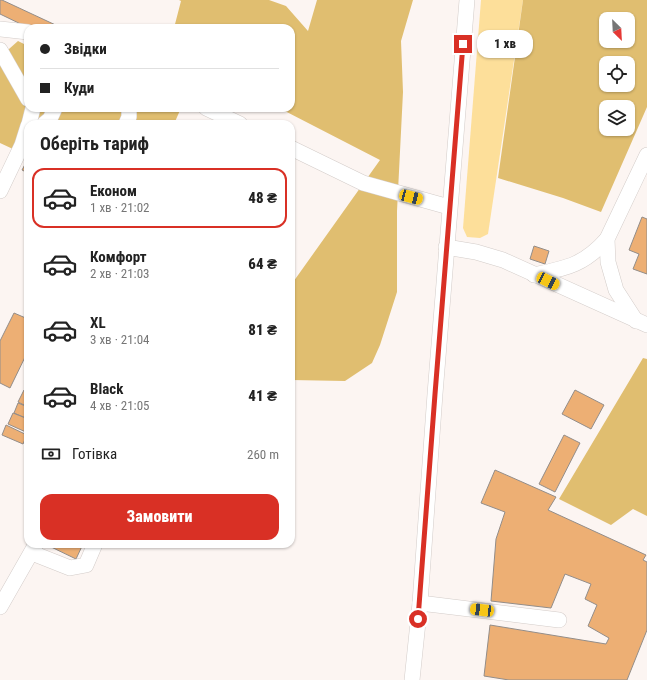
<!DOCTYPE html>
<html lang="uk">
<head>
<meta charset="utf-8">
<style>
  :root { --surface:#fff; --page:#f2f2f2; --text:#222; --muted:#767676; --line:#e0e0e0; --accent:#d93025 }
  body { margin:0; font-family:"Roboto Condensed",sans-serif; background:var(--page); color:var(--text); height:100vh; display:flex; flex-direction:column; font-size:15px; white-space:nowrap }
  * { box-sizing:border-box; margin:0 }
  p { font-size:13px; color:var(--muted) }
  .icon { flex:none; width:22px; height:22px; fill:none; stroke:currentColor; stroke-width:2; stroke-linecap:round; stroke-linejoin:round }
  .map { position:relative; flex:1; overflow:hidden }
  .side { position:absolute; left:24px; top:120px; width:271px; height:428px; display:flex; flex-direction:column; background:var(--surface); border-radius:12px; box-shadow:0 1px 3px #0004 }
  .side>* { flex:none }
  .top-card { position:absolute; left:24px; top:24px; width:271px; height:88px; border-radius:12px; box-shadow:0 1px 3px #0004; display:grid; align-content:center; height:88px; padding:0 16px; background:var(--surface) }
  .needle { width:26px; rotate:156deg }
  .buttons { position:absolute; left:599px; top:12px; display:grid; gap:8px }
  .buttons a { display:grid; place-items:center; width:36px; height:36px; border-radius:8px; background:var(--surface); box-shadow:0 1px 3px #0004; font-size:20px }
  .end { position:absolute; width:18px; height:18px; margin:-9px; border:5px solid #d93025; background:#fff; box-shadow:0 0 0 2px #fff }
  .from { border-radius:50% }
  .bubble { position:absolute; height:28px; border-radius:12px; background:var(--surface); box-shadow:0 1px 3px #0004; font-size:13px; font-weight:800; line-height:28px; text-align:center }
  .car { position:absolute; width:12px; height:24px; margin:-12px -6px; border-radius:5px; box-shadow:0 0 3px 1px #0007; background:linear-gradient(#f5c518 24%,#345 0 40%,#f5c518 0 76%,#345 0 86%,#f5c518 0) }
  .top-card b { display:flex; align-items:center; gap:14px; height:38px; font-size:15px }
  .top-card b+b { border-top:1px solid var(--line) }
  .top-card i { width:10px; height:10px; background:var(--text) }
  ul { padding:0; list-style:none }
  li { display:flex; align-items:center; gap:12px; height:60px; margin:0 8px 6px; padding:0 8px; border:2px solid transparent; border-radius:12px }
  li div { flex:1 }
  li b { display:block; font-size:15px }
  li em { font-style:normal; font-weight:800 }
  li.selected { border-color:var(--accent) }
  li>.icon { width:36px; height:36px; stroke-width:1.5 }
  h2 { padding:0 16px; font-size:18px; line-height:48px }
  .pay { display:flex; align-items:center; gap:10px; height:44px; padding:0 16px; font-size:15px }
  .pay p { margin-inline-start:auto }
  .cta { display:flex; gap:8px; margin-top:auto; padding:8px 16px }
  .cta a { flex:1; height:46px; border-radius:12px; background:var(--accent); color:#fff; font-size:16px; font-weight:800; line-height:46px; text-align:center }
  .map>svg:first-child { display:block }
  .green { fill:#fddf9a }
  .forest { fill:#e0be70; fill-rule:evenodd }
  .building { fill:#edaf74; stroke:#938d89 }
  .lines { fill:none; stroke-linecap:round; stroke-linejoin:round }
  .minor-casing { stroke:#d3ccc9; stroke-width:16 }
  .minor { stroke:#fff; stroke-width:15 }
  .route { stroke:#d93025; stroke-width:5 }
</style>
</head>
<body>
<div class="map">
<svg width="647" height="680" viewBox="0 0 647 680">
  <rect width="100%" height="100%" fill="#fcf5f2"/>
  <path class="green" d="M481,0H523L488,234L480,238L467,237L463,228Z"/>
  <g class="forest">
    <path d="M179,0H269L286,6L308,31L317,0H413L401,41L403,92L397,211V292L380,345L372,363L345,381L291,380V285L380,160L279,108H291V28H174L181,1Z"/>
    <path d="M523,0H647V107L601,212L563,198L498,178ZM606,19H628V41H606ZM606,63H628V85H606ZM606,107H628V129H606Z"/>
    <path d="M18,41L28,46V108H181L174,124H28V156L0,143V57Z"/>
    <path d="M643,358L647,359V516L633,509L611,525L559,499Z"/>
  </g>
  <g class="building">
    <path d="M0,0H2L62,28H29L0,14Z"/>
    <path d="M28,159V173L22,170Z"/>
    <path d="M642,217L647,219V274L633,269L639,254L629,250Z"/>
    <path d="M534,246L549,251L545,264L530,259Z"/>
    <path d="M14,313L28,319V351L10,388L0,383V341Z"/>
    <path d="M24,390L28,392V407L18,402Z"/>
    <path d="M575,390L604,405L591,429L562,414Z"/>
    <path d="M18,403L28,407V419L14,413Z"/>
    <path d="M13,413L28,419V433L8,424Z"/>
    <path d="M6,425L27,435L23,444L2,435Z"/>
    <path d="M564,435L580,443L555,492L539,484Z"/>
    <path d="M495,470L556,497L548,510L646,555L643,560L647,562V630L627,680H509L484,676L490,625L606,644L609,638L588,626L597,605L585,599L591,584L565,574L551,608L491,601L496,539L505,512L481,503Z"/>
    <path d="M45,544H83L76,559Z"/>
  </g>
  <g class="lines">
    <defs>
      <g id="minor">
        <path d="M0,29L28,32"/>
        <path d="M0,50L28,99"/>
        <path d="M206,108L240,124"/>
        <path d="M29,124L33,108"/>
        <path d="M44,124L50,119L55,108"/>
        <path d="M126,124L129,117V108"/>
        <path d="M291,148L363,183L449,207"/>
        <path d="M0,191L22,145L28,126"/>
        <path d="M446,247L476,252L503,260L647,325"/>
        <path d="M534,275C567,268 584,265 607,239"/>
        <path d="M636,321L616,290L608,262L607,239L647,155"/>
        <path d="M32,553L70,568L86,565L95,544"/>
        <path d="M420,603L559,620"/>
        <path d="M0,607L36,544"/>
        <path d="M412,680L420,603L435,394L467,0"/>
      </g>
    </defs>
    <use href="#minor" class="minor-casing"/>
    <use href="#minor" class="minor"/>
  </g>
  <g class="lines">
    <path class="route" d="M418,619L435,394L463,44"/>
  </g>
</svg>
<div class="buttons">
<a><svg class="needle" viewBox="-14 -14 28 28"><path d="M0-13l5 13h-10z" fill="#e53935"/><path d="M0 13l5-13h-10z" fill="#767676"/></svg></a>
<a><svg class="icon" aria-label="locate" viewBox="0 0 24 24"><circle cx="12" cy="12" r="6"/><path d="M12 2v4M12 18v4M2 12h4M18 12h4"/></svg></a>
<a><svg class="icon" aria-label="layers" viewBox="0 0 24 24"><path d="M12 4l9 5-9 5-9-5zM3 14l9 5 9-5"/></svg></a>
</div>
<i class="end from" style="left:418px;top:619px"></i>
<i class="end" style="left:463px;top:44px"></i>
<div class="bubble" style="left:477px;top:30px;width:56px">1 хв</div>
<i class="car" style="left:411px;top:197px;rotate:105deg"></i>
<i class="car" style="left:548px;top:281px;rotate:116deg"></i>
<i class="car" style="left:482px;top:610px;rotate:277deg"></i>
<div class="top-card">
<b><i class="from"></i>Звідки</b>
<b><i></i>Куди</b>
</div>
<section class="side">
<h2>Оберіть тариф</h2>
<ul>
<li class="selected"><svg class="icon" aria-label="car" viewBox="0 0 24 24"><path d="M5 17H2v-5l4-1 3-4h7l3 4 3 1v5h-3M9 17h6M6 11h13"/><circle cx="7" cy="17" r="2"/><circle cx="17" cy="17" r="2"/></svg><div><b>Економ</b><p>1 хв · 21:02</p></div><em>48 ₴</em></li>
<li><svg class="icon" aria-label="car" viewBox="0 0 24 24"><path d="M5 17H2v-5l4-1 3-4h7l3 4 3 1v5h-3M9 17h6M6 11h13"/><circle cx="7" cy="17" r="2"/><circle cx="17" cy="17" r="2"/></svg><div><b>Комфорт</b><p>2 хв · 21:03</p></div><em>64 ₴</em></li>
<li><svg class="icon" aria-label="car" viewBox="0 0 24 24"><path d="M5 17H2v-5l4-1 3-4h7l3 4 3 1v5h-3M9 17h6M6 11h13"/><circle cx="7" cy="17" r="2"/><circle cx="17" cy="17" r="2"/></svg><div><b>XL</b><p>3 хв · 21:04</p></div><em>81 ₴</em></li>
<li><svg class="icon" aria-label="car" viewBox="0 0 24 24"><path d="M5 17H2v-5l4-1 3-4h7l3 4 3 1v5h-3M9 17h6M6 11h13"/><circle cx="7" cy="17" r="2"/><circle cx="17" cy="17" r="2"/></svg><div><b>Black</b><p>4 хв · 21:05</p></div><em>41 ₴</em></li>
</ul>
<div class="pay"><svg class="icon" aria-label="cash" viewBox="0 0 24 24"><path d="M3 7h18v10H3z"/><circle cx="12" cy="12" r="2"/></svg>Готівка<p>260 m</p></div>
<div class="cta"><a>Замовити</a></div>
</section>
</div>
</body>
</html>
